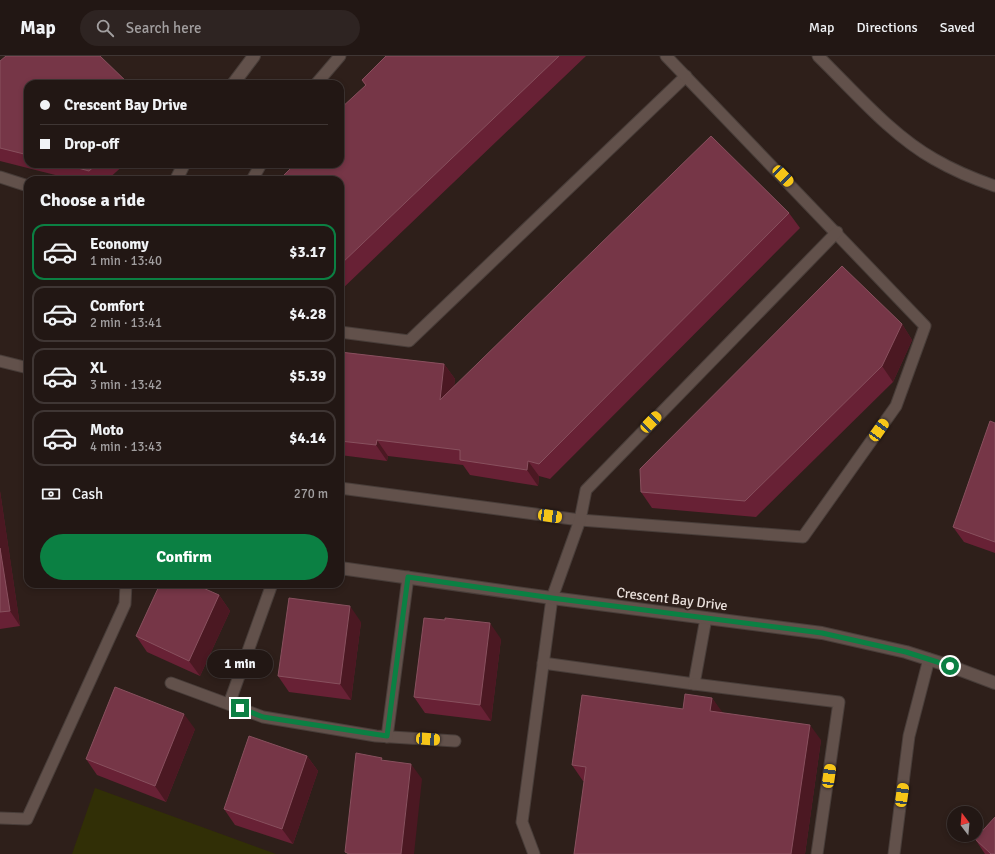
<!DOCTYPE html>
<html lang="en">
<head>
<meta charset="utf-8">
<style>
  :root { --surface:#221714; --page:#2e2422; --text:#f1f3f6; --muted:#a29fa0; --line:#3f3634; --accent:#0b8043 }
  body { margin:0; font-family:Signika,sans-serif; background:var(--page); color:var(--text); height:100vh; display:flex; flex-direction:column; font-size:15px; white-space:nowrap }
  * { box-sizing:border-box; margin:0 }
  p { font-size:13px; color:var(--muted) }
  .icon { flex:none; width:22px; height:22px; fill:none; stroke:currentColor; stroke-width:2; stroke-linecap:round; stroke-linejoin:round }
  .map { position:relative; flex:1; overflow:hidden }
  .sheet { position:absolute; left:24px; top:120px; width:320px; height:412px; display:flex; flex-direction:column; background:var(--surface); border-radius:12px; box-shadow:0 2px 6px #0003,0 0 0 1px var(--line) }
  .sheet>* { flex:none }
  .banner { position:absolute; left:24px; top:24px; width:320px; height:88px; border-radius:12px; box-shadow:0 2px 6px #0003,0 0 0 1px var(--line); display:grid; align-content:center; height:88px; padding:0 16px; background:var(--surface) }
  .needle { width:26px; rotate:344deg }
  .buttons { position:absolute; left:947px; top:750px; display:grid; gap:8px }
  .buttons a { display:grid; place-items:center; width:36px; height:36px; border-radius:50%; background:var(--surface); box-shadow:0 2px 6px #0003,0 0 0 1px var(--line); font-size:20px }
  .end { position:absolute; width:18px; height:18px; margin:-9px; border:5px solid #0b8043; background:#fff; box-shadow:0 0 0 2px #fff }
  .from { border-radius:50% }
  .bubble { position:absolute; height:28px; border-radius:14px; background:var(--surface); box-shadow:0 2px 6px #0003,0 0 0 1px var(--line); font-size:13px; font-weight:700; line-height:28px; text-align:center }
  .car { position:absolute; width:12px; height:24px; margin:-12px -6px; border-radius:5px; box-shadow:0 0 3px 1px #0007; background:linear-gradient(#f5c518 24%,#345 0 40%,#f5c518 0 76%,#345 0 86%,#f5c518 0) }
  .banner b { display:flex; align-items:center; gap:14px; height:38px; font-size:15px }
  .banner b+b { border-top:1px solid var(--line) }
  .banner i { width:10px; height:10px; background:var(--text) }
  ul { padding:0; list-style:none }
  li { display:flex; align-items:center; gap:12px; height:56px; margin:0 8px 6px; padding:0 8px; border:2px solid var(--line); border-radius:12px }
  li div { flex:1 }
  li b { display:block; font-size:15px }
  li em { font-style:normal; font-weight:700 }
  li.current { border-color:var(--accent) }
  li>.icon { width:36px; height:36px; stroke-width:1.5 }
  h2 { padding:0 16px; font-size:18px; line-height:48px }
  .pay { display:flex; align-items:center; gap:10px; height:44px; padding:0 16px; font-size:15px }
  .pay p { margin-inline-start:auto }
  .cta { display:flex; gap:8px; margin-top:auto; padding:8px 16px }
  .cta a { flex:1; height:46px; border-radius:24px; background:var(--accent); color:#fff; font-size:16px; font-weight:700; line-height:46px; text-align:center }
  header { display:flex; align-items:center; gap:24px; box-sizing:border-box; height:56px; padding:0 20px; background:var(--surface); border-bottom:1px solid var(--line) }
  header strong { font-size:19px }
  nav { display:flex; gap:22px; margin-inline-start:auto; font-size:14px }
  .search { width:280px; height:36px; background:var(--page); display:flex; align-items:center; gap:10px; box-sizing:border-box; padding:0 14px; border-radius:22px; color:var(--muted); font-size:15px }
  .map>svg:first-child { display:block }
  .green { fill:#312f06 }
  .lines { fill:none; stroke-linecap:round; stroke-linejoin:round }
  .service-casing { stroke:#483d39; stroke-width:13 }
  .tertiary-casing { stroke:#483d39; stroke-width:14 }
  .service { stroke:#62514b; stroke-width:11 }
  .tertiary { stroke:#62514b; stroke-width:12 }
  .wall { fill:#682135 }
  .shaded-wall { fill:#4b1822 }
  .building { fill:#763647; stroke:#88505e }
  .route { stroke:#0b8043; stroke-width:5 }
  .labels { text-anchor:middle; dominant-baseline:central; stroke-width:3.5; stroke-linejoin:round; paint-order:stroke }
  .street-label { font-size:14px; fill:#eae0dc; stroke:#2e1f1a }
</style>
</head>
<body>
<header>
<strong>Map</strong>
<div class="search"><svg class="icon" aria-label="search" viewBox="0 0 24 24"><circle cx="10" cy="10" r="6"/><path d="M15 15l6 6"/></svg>Search here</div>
<nav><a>Map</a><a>Directions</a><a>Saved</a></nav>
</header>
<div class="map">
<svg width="995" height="798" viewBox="0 0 995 798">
  <rect width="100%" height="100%" fill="#2e1f1a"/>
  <path class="green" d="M95,732L276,798H72Z"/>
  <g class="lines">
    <defs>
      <g id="service">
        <path d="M818,0C853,34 891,79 934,103C953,114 974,123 995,130"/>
        <path d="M316,28L340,0"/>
        <path d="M0,121L28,130"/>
        <path d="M252,124L261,108"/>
        <path d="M340,276L409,285L686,20"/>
        <path d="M0,305L28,312"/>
        <path d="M340,432L580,464L803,481L896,350L925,270L666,0"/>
        <path d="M543,607L694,628L706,562"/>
        <path d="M171,627L263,661L376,680L455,685"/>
        <path d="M694,628L839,646L817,798"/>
        <path d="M229,648L272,528"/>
        <path d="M387,681L408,521"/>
        <path d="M0,762L27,763L125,548L126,528"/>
        <path d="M534,798L522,766L552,542L580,464L586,434L837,176"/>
        <path d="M894,798L909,680L929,603"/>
      </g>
      <g id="tertiary">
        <path d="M233,28L254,0"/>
        <path d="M176,124L184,108"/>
        <path d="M340,512L552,542L822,577L906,596L950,610L995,627"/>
      </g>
    </defs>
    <use href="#service" class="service-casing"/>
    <use href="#tertiary" class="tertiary-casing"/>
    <use href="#service" class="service"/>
    <use href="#tertiary" class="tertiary"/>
  </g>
  <g class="wall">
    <path d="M386,0H586L340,235V108L365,29L362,24Z"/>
    <path d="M0,5L28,28V108H125L107,124H75L0,105Z"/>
    <path d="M789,157L800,172L550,423L539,420L538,430L470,419L463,409L388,400L387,405L340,399V296L444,308L455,323L454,330Z"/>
    <path d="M902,268L912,284L893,326L756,461L652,452L641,436Z"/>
    <path d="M995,367V497L964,486L953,471Z"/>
    <path d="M0,435L20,570L0,573Z"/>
    <path d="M184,532L219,539L230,555L200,620L147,596L136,580Z"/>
    <path d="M361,566L351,644L289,636L278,620Z"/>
    <path d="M501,583L491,665L425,657L414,641Z"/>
    <path d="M712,642L722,657L821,684L805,798H574L585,725H583L572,709L683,653Z"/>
    <path d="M195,673L166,746L97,719L86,703Z"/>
    <path d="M307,700L318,715L293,788L235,769L224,753Z"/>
    <path d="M975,783L995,798H985Z"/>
  </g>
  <g class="shaded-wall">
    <path d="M902,268L912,284L893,326L882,310Z"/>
    <path d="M444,308L455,323L451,359L440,344Z"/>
    <path d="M377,384L388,400L387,405L376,389Z"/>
    <path d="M528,405L539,420L538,430L527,414Z"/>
    <path d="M0,435L20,570L10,555L0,492Z"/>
    <path d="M219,539L230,555L200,620L189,605Z"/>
    <path d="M350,550L361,566L351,644L340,628Z"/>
    <path d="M490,567L501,583L491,665L480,649Z"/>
    <path d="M712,642L723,657L710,655Z"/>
    <path d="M184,658L195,673L166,746L155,730Z"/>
    <path d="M810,669L821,684L805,798H791Z"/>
    <path d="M307,700L318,715L293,788L282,773Z"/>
    <path d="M411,708L422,723L414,798H401Z"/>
  </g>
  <g class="building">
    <path d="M6,0H100L129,28H28V99L0,92V5Z"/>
    <path d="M386,0H559L340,209V124H279L295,108H340V53L366,29L362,24Z"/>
    <path d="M711,80L789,157L539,408L528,405L527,414L460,404V394L377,384L376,389L340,385V296L444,308L440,344Z"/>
    <path d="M63,108H97L89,115Z"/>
    <path d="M842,210L902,268L882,310L745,445L641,436L640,413Z"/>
    <path d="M990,365L995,367V486L953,471Z"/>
    <path d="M0,492L10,555L0,556Z"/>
    <path d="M160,528H175L184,532L186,528H194L219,539L189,605L136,580Z"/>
    <path d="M289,542L350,550L340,628L278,620Z"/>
    <path d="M424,562L445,564V562L490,567L480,649L414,641Z"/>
    <path d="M115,631L184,658L155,730L86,703Z"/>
    <path d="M685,638L712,642L710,655L810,669L791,798H574L586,711L572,709L582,639L683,653Z"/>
    <path d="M249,680L307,700L282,773L224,753Z"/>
    <path d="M356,697L382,702L381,704L411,708L401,798H349L345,796Z"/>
    <path d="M995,761V798H991L975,783Z"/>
  </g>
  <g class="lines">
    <path class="route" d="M240,652L263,661L387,680L408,521L552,542L822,577L906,596L950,610"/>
  </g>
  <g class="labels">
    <g class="street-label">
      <text transform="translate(672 543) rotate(7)">Crescent Bay Drive</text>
    </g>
  </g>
</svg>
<div class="buttons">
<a><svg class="needle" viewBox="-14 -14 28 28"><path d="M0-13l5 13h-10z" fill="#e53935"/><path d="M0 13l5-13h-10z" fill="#a29fa0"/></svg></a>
</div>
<i class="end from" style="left:950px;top:610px"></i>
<i class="end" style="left:240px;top:652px"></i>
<div class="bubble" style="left:207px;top:594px;width:66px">1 min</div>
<i class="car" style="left:783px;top:120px;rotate:136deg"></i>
<i class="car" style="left:651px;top:366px;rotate:44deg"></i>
<i class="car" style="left:879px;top:374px;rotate:35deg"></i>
<i class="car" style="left:550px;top:460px;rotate:98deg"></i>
<i class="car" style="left:428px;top:683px;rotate:94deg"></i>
<i class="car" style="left:829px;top:720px;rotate:8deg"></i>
<i class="car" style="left:902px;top:739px;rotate:8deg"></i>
<div class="banner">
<b><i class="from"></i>Crescent Bay Drive</b>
<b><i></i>Drop-off</b>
</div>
<section class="sheet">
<h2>Choose a ride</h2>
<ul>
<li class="current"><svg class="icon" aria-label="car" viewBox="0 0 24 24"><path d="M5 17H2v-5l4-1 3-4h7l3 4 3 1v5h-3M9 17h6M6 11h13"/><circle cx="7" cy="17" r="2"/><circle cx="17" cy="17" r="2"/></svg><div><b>Economy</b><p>1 min · 13:40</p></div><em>$3.17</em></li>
<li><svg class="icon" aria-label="car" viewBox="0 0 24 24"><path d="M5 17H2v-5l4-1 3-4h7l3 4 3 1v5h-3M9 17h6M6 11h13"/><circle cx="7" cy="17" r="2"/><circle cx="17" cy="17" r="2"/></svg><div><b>Comfort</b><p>2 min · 13:41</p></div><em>$4.28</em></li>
<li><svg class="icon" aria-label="car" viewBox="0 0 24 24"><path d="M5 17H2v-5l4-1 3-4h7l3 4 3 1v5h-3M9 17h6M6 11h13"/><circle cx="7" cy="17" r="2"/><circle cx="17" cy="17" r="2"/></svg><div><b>XL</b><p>3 min · 13:42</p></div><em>$5.39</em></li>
<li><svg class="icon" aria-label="car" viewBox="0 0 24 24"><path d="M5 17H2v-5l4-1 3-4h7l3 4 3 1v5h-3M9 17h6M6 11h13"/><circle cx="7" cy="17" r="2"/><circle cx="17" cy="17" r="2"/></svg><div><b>Moto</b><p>4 min · 13:43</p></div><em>$4.14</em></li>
</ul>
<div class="pay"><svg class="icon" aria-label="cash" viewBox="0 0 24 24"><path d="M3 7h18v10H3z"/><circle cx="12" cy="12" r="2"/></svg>Cash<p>270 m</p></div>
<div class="cta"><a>Confirm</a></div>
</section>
</div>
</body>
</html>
